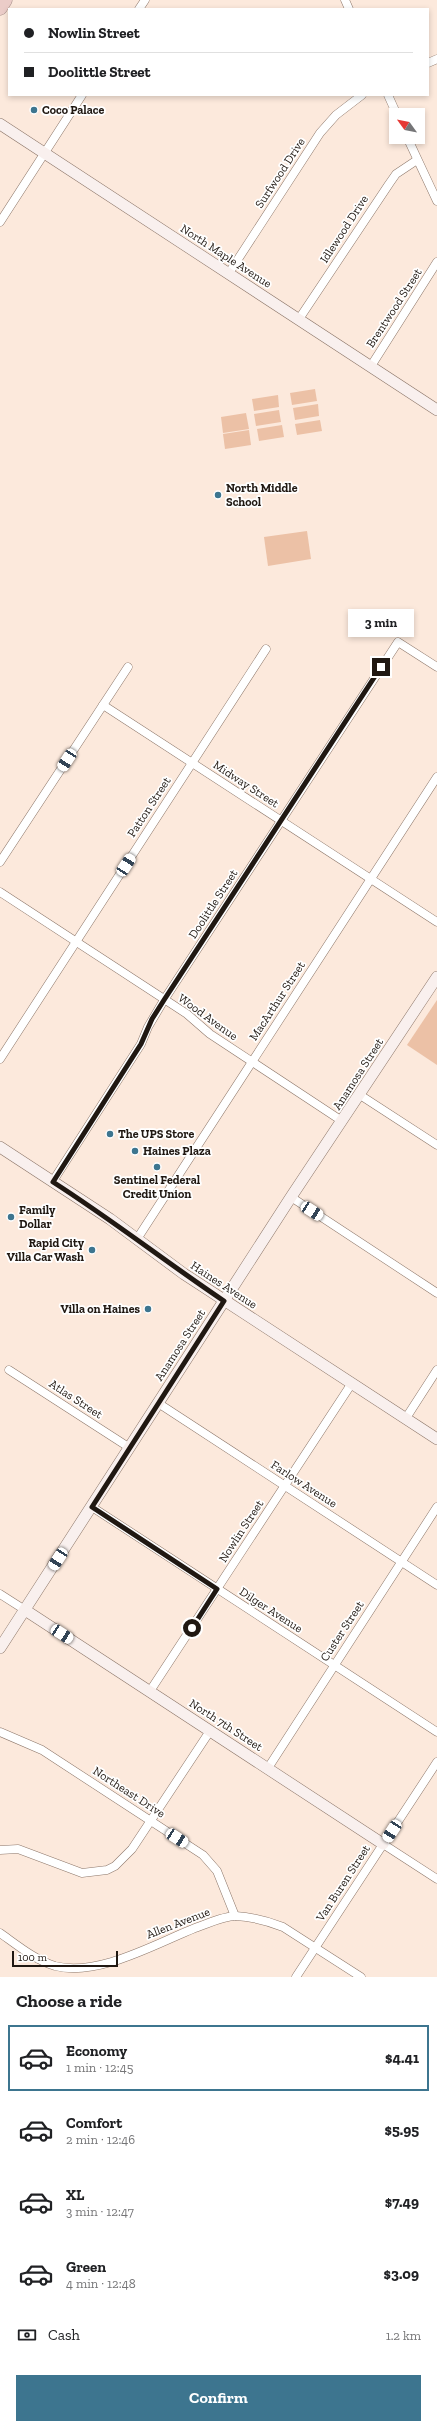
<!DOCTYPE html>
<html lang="en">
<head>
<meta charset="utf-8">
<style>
  :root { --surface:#fff; --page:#f2f2f2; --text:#202124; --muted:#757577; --line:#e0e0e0; --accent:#3d758f }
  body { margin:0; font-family:"Zilla Slab",serif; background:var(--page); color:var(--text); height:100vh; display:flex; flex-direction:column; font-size:15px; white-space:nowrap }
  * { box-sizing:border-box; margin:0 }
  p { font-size:13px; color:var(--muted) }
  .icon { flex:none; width:22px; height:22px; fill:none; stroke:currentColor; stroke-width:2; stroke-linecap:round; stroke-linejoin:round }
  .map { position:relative; height:1977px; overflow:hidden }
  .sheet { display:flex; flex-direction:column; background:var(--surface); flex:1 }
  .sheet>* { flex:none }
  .banner { position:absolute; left:8px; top:8px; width:421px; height:88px; border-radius:0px; box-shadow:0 2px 6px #0003; display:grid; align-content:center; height:88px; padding:0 16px; background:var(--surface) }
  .needle { width:26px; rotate:303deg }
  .controls { position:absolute; left:389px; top:108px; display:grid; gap:8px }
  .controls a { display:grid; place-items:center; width:36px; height:36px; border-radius:0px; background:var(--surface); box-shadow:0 2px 6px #0003; font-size:20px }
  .scale { position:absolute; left:12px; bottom:10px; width:106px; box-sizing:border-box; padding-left:4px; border:2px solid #201812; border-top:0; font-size:11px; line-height:14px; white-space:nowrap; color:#201812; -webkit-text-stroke:3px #fff; paint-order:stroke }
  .end { position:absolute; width:18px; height:18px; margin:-9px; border:5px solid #201812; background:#fff; box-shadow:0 0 0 2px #fff }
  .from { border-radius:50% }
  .bubble { position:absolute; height:28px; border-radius:0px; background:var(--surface); box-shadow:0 2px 6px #0003; font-size:13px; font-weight:700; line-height:28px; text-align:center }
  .car { position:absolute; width:12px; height:24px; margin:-12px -6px; border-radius:5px; box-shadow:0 0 3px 1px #0007; background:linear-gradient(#fff 24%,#345 0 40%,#fff 0 76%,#345 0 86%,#fff 0) }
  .banner b { display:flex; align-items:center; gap:14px; height:38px; font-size:15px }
  .banner b+b { border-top:1px solid var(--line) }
  .banner i { width:10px; height:10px; background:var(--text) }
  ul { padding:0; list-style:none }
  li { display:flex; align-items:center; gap:12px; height:66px; margin:0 8px 6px; padding:0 8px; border:2px solid transparent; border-radius:0px }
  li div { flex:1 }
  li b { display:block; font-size:15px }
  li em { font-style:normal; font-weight:700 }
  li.on { border-color:var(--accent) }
  li>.icon { width:36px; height:36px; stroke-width:1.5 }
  h2 { padding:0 16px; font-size:18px; line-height:48px }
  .pay { display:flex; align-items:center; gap:10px; height:44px; padding:0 16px; font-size:15px }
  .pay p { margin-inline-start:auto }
  .button { display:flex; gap:8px; margin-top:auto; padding:8px 16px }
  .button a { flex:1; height:46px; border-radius:0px; background:var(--accent); color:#fff; font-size:16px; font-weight:700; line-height:46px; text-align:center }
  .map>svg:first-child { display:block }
  .green { fill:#ecc1a6 }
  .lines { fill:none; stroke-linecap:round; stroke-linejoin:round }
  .street-casing { stroke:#8d776a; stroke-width:9 }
  .secondary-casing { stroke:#8d776a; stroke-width:12 }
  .highway-casing { stroke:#a48d88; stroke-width:15 }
  .street { stroke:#fff; stroke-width:8 }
  .secondary { stroke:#f9f0ee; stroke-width:11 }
  .highway { stroke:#ebccc8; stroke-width:14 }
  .route { stroke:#201812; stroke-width:5 }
  .poi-dot { fill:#3d758f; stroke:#fff; stroke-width:1.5 }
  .labels { text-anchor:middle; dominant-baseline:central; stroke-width:3.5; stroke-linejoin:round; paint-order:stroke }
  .poi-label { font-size:12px; font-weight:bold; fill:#201812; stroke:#fff; text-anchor:start }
  .street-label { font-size:12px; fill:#201812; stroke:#fff }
</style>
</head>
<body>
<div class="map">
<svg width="437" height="1977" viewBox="0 0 437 1977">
  <rect width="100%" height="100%" fill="#fce9dc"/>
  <g class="green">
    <path d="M315,389L317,401L292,405L290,393Z"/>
    <path d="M278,395L279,407L254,411L252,399Z"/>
    <path d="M318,404L319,416L295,420L293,408Z"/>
    <path d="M279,410L281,422L256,426L254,414Z"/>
    <path d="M246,413L249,429L223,433L221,417Z"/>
    <path d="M320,420L322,431L297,435L295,424Z"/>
    <path d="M282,425L284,437L259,441L257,429Z"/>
    <path d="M249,430L251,445L225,449L223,434Z"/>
    <path d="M307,531L311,559L268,566L264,537Z"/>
    <path d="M437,1000V1065L407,1045Z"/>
  </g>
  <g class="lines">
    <defs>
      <g id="street">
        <path d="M345,0L349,9"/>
        <path d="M139,9L145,0"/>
        <path d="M428,63L437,59"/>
        <path d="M388,95L397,115"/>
        <path d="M407,137L437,201"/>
        <path d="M0,222L82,95"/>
        <path d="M229,273L320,133L336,115L362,95"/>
        <path d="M299,319L389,184L396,174L417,160"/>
        <path d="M371,366L437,262"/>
        <path d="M103,705L437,922"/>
        <path d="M0,862L128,667"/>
        <path d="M0,892L187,1014L210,1034L342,1121"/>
        <path d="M0,1059L266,649"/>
        <path d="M360,1095L437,1145"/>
        <path d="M53,1181L141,1044L148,1027L164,1000L398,642L437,667"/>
        <path d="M291,1197L437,1293"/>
        <path d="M137,1239L437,777"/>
        <path d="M9,1370L130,1448"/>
        <path d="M158,1403L437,1585"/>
        <path d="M406,1418L437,1370"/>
        <path d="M92,1507L437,1732"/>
        <path d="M0,1594L25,1610"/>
        <path d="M150,1691L352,1383"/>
        <path d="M0,1732L42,1750L203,1855L217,1871L235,1916"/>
        <path d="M268,1768L437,1507"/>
        <path d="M383,1844L437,1879"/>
        <path d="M0,1850L18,1849L82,1873L107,1870L115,1866L132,1849L210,1731"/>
        <path d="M0,1933C17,1945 35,1960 55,1966C98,1977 155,1944 195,1928C207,1924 223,1916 236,1916C252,1917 268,1921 283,1927L361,1977"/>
        <path d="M296,1977L437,1762"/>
      </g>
      <g id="secondary">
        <path d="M0,124L437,410"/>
        <path d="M0,1147L110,1219L184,1274L437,1439"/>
        <path d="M25,1610L383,1844"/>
        <path d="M0,1648L291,1197L437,977"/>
      </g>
      <path id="highway" d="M0,8L5,0"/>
    </defs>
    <use href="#street" class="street-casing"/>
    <use href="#secondary" class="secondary-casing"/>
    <use href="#highway" class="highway-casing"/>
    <use href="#street" class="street"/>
    <use href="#secondary" class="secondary"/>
    <use href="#highway" class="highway"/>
  </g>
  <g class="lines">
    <path class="route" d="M192,1628L217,1589L92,1507L224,1301C166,1262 111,1219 53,1182L141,1044L152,1019L164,1000L381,667"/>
  </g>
  <g class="poi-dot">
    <circle cx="34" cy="110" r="4"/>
    <circle cx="218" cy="495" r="4"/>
    <circle cx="110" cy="1134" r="4"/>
    <circle cx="135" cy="1151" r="4"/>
    <circle cx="157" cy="1167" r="4"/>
    <circle cx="11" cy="1217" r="4"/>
    <circle cx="92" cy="1250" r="4"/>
    <circle cx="148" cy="1309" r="4"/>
  </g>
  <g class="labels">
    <g class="poi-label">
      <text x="42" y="110">Coco Palace</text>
      <text x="226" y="488">North Middle<tspan x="226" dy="14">School</tspan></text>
      <text x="118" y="1134">The UPS Store</text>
      <text x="143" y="1151">Haines Plaza</text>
      <text x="157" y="1180" text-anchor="middle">Sentinel Federal<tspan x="157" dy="14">Credit Union</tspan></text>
      <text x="19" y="1210">Family<tspan x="19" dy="14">Dollar</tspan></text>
      <text x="84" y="1243" text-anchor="end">Rapid City<tspan x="84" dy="14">Villa Car Wash</tspan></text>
      <text x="140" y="1309" text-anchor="end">Villa on Haines</text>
    </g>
    <g class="street-label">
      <text transform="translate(280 173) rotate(-57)">Surfwood Drive</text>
      <text transform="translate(344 229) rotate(-57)">Idlewood Drive</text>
      <text transform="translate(226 256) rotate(33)">North Maple Avenue</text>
      <text transform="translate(394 308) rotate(-57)">Brentwood Street</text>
      <text transform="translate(246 784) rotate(33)">Midway Street</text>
      <text transform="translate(149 807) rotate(-57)">Patton Street</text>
      <text transform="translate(213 904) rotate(-57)">Doolittle Street</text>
      <text transform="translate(277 1001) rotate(-57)">MacArthur Street</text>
      <text transform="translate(208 1017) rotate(36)">Wood Avenue</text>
      <text transform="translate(358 1074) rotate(-57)">Anamosa Street</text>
      <text transform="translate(224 1285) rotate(33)">Haines Avenue</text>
      <text transform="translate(180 1345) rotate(-57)">Anamosa Street</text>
      <text transform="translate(76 1399) rotate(33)">Atlas Street</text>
      <text transform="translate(304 1484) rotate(33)">Farlow Avenue</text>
      <text transform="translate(241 1531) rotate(-57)">Nowlin Street</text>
      <text transform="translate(271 1610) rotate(33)">Dilger Avenue</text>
      <text transform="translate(342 1631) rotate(-57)">Custer Street</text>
      <text transform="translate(226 1725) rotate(33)">North 7th Street</text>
      <text transform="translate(129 1792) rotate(33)">Northeast Drive</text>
      <text transform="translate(343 1883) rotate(-57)">Van Buren Street</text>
      <text transform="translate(178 1923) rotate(-21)">Allen Avenue</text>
    </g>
  </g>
</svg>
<div class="controls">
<a><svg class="needle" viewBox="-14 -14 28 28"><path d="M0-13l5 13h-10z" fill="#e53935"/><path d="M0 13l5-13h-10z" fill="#757577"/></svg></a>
</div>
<div class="scale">100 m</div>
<i class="end from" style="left:192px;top:1628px"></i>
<i class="end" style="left:381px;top:667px"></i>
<div class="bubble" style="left:348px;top:609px;width:66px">3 min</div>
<i class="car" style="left:67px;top:760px;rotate:213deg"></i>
<i class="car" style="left:126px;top:865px;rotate:33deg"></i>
<i class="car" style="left:312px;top:1211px;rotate:123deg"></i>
<i class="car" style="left:58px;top:1559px;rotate:213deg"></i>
<i class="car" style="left:62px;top:1634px;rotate:123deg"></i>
<i class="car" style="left:392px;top:1831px;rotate:213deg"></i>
<i class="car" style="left:177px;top:1838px;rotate:123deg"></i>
<div class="banner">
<b><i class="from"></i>Nowlin Street</b>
<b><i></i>Doolittle Street</b>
</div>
</div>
<section class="sheet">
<h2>Choose a ride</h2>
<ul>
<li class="on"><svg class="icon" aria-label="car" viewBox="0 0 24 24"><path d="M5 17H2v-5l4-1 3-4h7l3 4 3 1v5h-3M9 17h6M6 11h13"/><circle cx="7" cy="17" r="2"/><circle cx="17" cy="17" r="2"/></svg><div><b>Economy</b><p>1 min · 12:45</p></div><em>$4.41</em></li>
<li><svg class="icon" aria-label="car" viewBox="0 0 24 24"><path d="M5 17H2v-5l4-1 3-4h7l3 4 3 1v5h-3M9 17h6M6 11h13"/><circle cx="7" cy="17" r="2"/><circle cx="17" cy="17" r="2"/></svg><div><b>Comfort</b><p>2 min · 12:46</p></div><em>$5.95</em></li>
<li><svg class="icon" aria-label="car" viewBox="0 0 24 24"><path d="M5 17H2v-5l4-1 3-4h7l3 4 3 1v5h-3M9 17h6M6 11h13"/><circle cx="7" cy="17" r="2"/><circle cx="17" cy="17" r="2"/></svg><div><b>XL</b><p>3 min · 12:47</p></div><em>$7.49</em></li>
<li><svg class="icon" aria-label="car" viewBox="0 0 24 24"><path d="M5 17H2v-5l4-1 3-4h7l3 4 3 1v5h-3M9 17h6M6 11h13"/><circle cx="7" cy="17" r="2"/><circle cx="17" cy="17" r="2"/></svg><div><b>Green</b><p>4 min · 12:48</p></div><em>$3.09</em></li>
</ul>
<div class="pay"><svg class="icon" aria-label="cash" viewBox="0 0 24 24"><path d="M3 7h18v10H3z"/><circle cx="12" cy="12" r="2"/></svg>Cash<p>1.2 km</p></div>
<div class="button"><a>Confirm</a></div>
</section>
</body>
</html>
